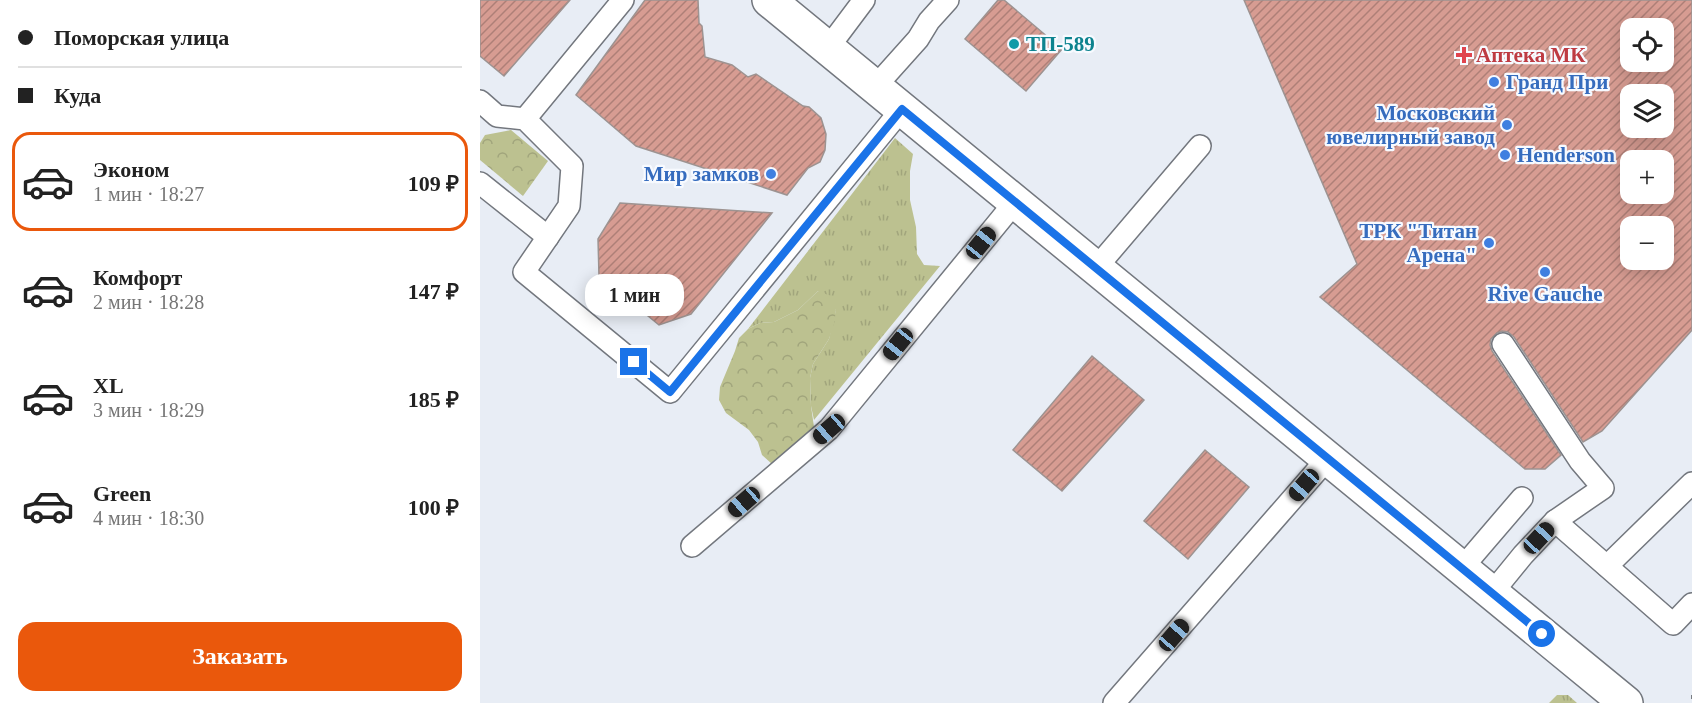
<!DOCTYPE html>
<html lang="ru">
<head>
<meta charset="utf-8">
<style>
  :root { --surface:#fff; --page:#f6f6f6; --text:#222; --muted:#767676; --line:#e0e0e0; --accent:#ea580c }
  body { margin:0; font-family:Georgia,serif; background:var(--page); color:var(--text); height:100vh; display:flex; flex-direction:column; font-size:22px; white-space:nowrap }
  * { box-sizing:border-box; margin:0 }
  p { font-size:20px; color:var(--muted) }
  .icon { flex:none; width:33px; height:33px; fill:none; stroke:currentColor; stroke-width:2; stroke-linecap:round; stroke-linejoin:round }
  .map { position:relative; flex:1; overflow:hidden }
  .panel { display:flex; flex-direction:column; background:var(--surface); width:480px }
  .panel>* { flex:none }
  .banner { display:grid; align-content:center; height:132px; padding:0 18px; background:var(--surface) }
  .tools { position:absolute; left:1140px; top:18px; display:grid; gap:12px }
  .tools a { display:grid; place-items:center; width:54px; height:54px; border-radius:12px; background:var(--surface); box-shadow:0 3px 15px #0003; font-size:30px }
  .end { position:absolute; width:27px; height:27px; margin:-14px; border:8px solid #1a73e8; background:#fff; box-shadow:0 0 0 3px #fff }
  .from { border-radius:50% }
  .bubble { position:absolute; height:42px; border-radius:18px; background:var(--surface); box-shadow:0 3px 15px #0003; font-size:20px; font-weight:700; line-height:42px; text-align:center }
  .car { position:absolute; width:18px; height:36px; margin:-18px -9px; border-radius:8px; box-shadow:0 0 4px 2px #0007; background:linear-gradient(#222 24%,#8ab4d8 0 40%,#222 0 76%,#8ab4d8 0 86%,#222 0) }
  .banner b { display:flex; align-items:center; gap:21px; height:57px; font-size:22px }
  .banner b+b { border-top:2px solid var(--line) }
  .banner i { width:15px; height:15px; background:var(--text) }
  ul { padding:0; list-style:none }
  li { display:flex; align-items:center; gap:18px; height:99px; margin:0 12px 9px; padding:0 6px; border:3px solid transparent; border-radius:18px }
  li div { flex:1 }
  li b { display:block; font-size:22px }
  li em { font-style:normal; font-weight:700 }
  li.selected { border-color:var(--accent) }
  li>.icon { width:54px; height:54px; stroke-width:1.5 }
  .action { display:flex; gap:12px; margin-top:auto; padding:12px 18px }
  .action a { flex:1; height:69px; border-radius:18px; background:var(--accent); color:#fff; font-size:24px; font-weight:700; line-height:69px; text-align:center }
  main { display:flex; flex:1; min-height:0 }
  .map>svg:first-child { display:block }
  .grass { fill:url(#grass-tufts) }
  .forest { fill:url(#forest-crowns) }
  .building { fill:url(#building-hatch); stroke:#9d9391; stroke-width:1.5; fill-rule:evenodd }
  .lines { fill:none; stroke-linecap:round; stroke-linejoin:round }
  .service-casing { stroke:#73777e; stroke-width:24 }
  .minor-casing { stroke:#73777e; stroke-width:36 }
  .path { stroke:#797d82; stroke-width:4; stroke-dasharray:4.5 4.5; stroke-linecap:butt }
  .service { stroke:#fff; stroke-width:21 }
  .minor { stroke:#fff; stroke-width:33 }
  .route { stroke:#1a73e8; stroke-width:8 }
  .culture-dot { fill:#0f9aa8; stroke:#f7faff; stroke-width:2 }
  .health-dot { fill:#e0444e; stroke:#f7faff; stroke-width:2 }
  .shop-dot { fill:#3f7fe0; stroke:#f7faff; stroke-width:2 }
  .labels { text-anchor:middle; dominant-baseline:central; stroke-width:4.5; stroke-linejoin:round; paint-order:stroke }
  .culture-label { font-size:21px; font-weight:bold; fill:#0d838f; stroke:#f7faff; text-anchor:start }
  .health-label { font-size:21px; font-weight:bold; fill:#be3a42; stroke:#f7faff; text-anchor:start }
  .shop-label { font-size:21px; font-weight:bold; fill:#366cbe; stroke:#f7faff; text-anchor:end }
</style>
</head>
<body>
<main>
<section class="panel">
<div class="banner">
<b><i class="from"></i>Поморская улица</b>
<b><i></i>Куда</b>
</div>
<ul>
<li class="selected"><svg class="icon" aria-label="car" viewBox="0 0 24 24"><path d="M5 17H2v-5l4-1 3-4h7l3 4 3 1v5h-3M9 17h6M6 11h13"/><circle cx="7" cy="17" r="2"/><circle cx="17" cy="17" r="2"/></svg><div><b>Эконом</b><p>1 мин · 18:27</p></div><em>109 ₽</em></li>
<li><svg class="icon" aria-label="car" viewBox="0 0 24 24"><path d="M5 17H2v-5l4-1 3-4h7l3 4 3 1v5h-3M9 17h6M6 11h13"/><circle cx="7" cy="17" r="2"/><circle cx="17" cy="17" r="2"/></svg><div><b>Комфорт</b><p>2 мин · 18:28</p></div><em>147 ₽</em></li>
<li><svg class="icon" aria-label="car" viewBox="0 0 24 24"><path d="M5 17H2v-5l4-1 3-4h7l3 4 3 1v5h-3M9 17h6M6 11h13"/><circle cx="7" cy="17" r="2"/><circle cx="17" cy="17" r="2"/></svg><div><b>XL</b><p>3 мин · 18:29</p></div><em>185 ₽</em></li>
<li><svg class="icon" aria-label="car" viewBox="0 0 24 24"><path d="M5 17H2v-5l4-1 3-4h7l3 4 3 1v5h-3M9 17h6M6 11h13"/><circle cx="7" cy="17" r="2"/><circle cx="17" cy="17" r="2"/></svg><div><b>Green</b><p>4 мин · 18:30</p></div><em>100 ₽</em></li>
</ul>
<div class="action"><a>Заказать</a></div>
</section>
<div class="map">
<svg width="1212" height="703" viewBox="0 0 1212 703">
  <defs>
    <pattern id="grass-tufts" width="24" height="20" patternUnits="userSpaceOnUse" patternTransform="scale(1.5)"><rect width="24" height="20" fill="#bcc190"/><path d="M3 7l-1-3M5 7V3M7 7l1-3M15 17l-1-3M17 17v-4M19 17l1-3" fill="none" stroke="#a1a57c"/></pattern>
    <pattern id="forest-crowns" width="20" height="18" patternUnits="userSpaceOnUse" patternTransform="scale(1.5)"><rect width="20" height="18" fill="#bcc190"/><path d="M2 6a3 3 0 1 1 6 0M12 15a3 3 0 1 1 6 0" fill="none" stroke="#a1a57c"/></pattern>
    <pattern id="building-hatch" width="6" height="6" patternUnits="userSpaceOnUse" patternTransform="scale(1.5)"><rect width="6" height="6" fill="#d79c92"/><path d="M-1 1l2-2M0 6l6-6M5 7l2-2" fill="none" stroke="#ae7f77"/></pattern>
  </defs>
  <rect width="100%" height="100%" fill="#e8edf5"/>
  <g class="grass">
    <path d="M415,138L433,154L430,171V200L436,227L437,254L444,265L460,266L334,420L331,406L330,378L333,364L349,339L356,310L338,291L318,310L294,322L280,323L268,329Z"/>
    <path d="M1077,695H1088L1097,703H1069Z"/>
  </g>
  <g class="forest">
    <path d="M31,130L68,161L43,196L0,160V143L5,135Z"/>
    <path d="M338,291L351,296L356,310L354,324L349,339L333,364L330,378L331,406L336,441L306,466L292,464L282,455L278,442L269,430L246,413L239,400L240,387L255,351L259,338L268,329L280,323L294,322L318,310Z"/>
  </g>
  <g class="building">
    <path d="M0,0H90L24,76L0,56Z"/>
    <path d="M165,0H218L219,23L222,26L225,57L252,65L268,77L276,74L323,106L329,107L341,118L346,134L345,150L340,162L328,168L307,195L156,146L96,95Z"/>
    <path d="M518,0H524L582,49L546,91L485,39Z"/>
    <path d="M764,0H1212V330L1122,431L1103,442L1034,337L1028,332L1022,331L1017,333L1011,339L1010,345L1012,351L1081,455L1065,469H1045L840,297L877,264ZM1150,28H1184V62H1150ZM1150,94H1184V128H1150ZM1150,160H1184V194H1150ZM1150,226H1184V260H1150Z"/>
    <path d="M140,203L292,213L211,314L179,325L119,276L118,239Z"/>
    <path d="M612,356L664,400L582,491L533,450Z"/>
    <path d="M725,450L769,487L708,559L664,521Z"/>
  </g>
  <g class="lines">
    <defs>
      <g id="service">
        <path d="M348,48L384,0"/>
        <path d="M395,87L438,39L449,21L468,0"/>
        <path d="M0,101L17,116L45,119L92,166L89,206L44,272L190,392L422,109"/>
        <path d="M45,119L143,0"/>
        <path d="M0,183L68,237"/>
        <path d="M616,268L720,146"/>
        <path d="M1075,521L1193,624L1212,604"/>
        <path d="M212,546L349,429L535,202"/>
        <path d="M1127,566L1212,483"/>
        <path d="M982,568L1042,498"/>
        <path d="M1012,593L1043,555L1075,521L1123,488L1100,461L1023,344"/>
        <path d="M634,703L848,458"/>
      </g>
      <path id="minor" d="M289,0L1146,703"/>
    </defs>
    <use href="#service" class="service-casing"/>
    <use href="#minor" class="minor-casing"/>
    <path class="path" d="M1211,697H1212"/>
    <use href="#service" class="service"/>
    <use href="#minor" class="minor"/>
  </g>
  <g class="lines">
    <path class="route" d="M154,362L190,392L422,109L1062,634"/>
  </g>
  <circle class="culture-dot" cx="534" cy="44" r="6"/>
  <path class="health-dot" d="M981 46h6v6h6v6h-6v6h-6v-6h-6v-6h6z"/>
  <g class="shop-dot">
    <circle cx="1014" cy="82" r="6"/>
    <circle cx="1027" cy="125" r="6"/>
    <circle cx="1025" cy="155" r="6"/>
    <circle cx="291" cy="174" r="6"/>
    <circle cx="1009" cy="243" r="6"/>
    <circle cx="1065" cy="272" r="6"/>
  </g>
  <g class="labels">
    <g class="culture-label">
      <text x="546" y="44">ТП-589</text>
    </g>
    <g class="health-label">
      <text x="996" y="55">Аптека МК</text>
    </g>
    <g class="shop-label">
      <text x="1026" y="82" text-anchor="start">Гранд При</text>
      <text x="1015" y="113">Московский<tspan x="1015" dy="24">ювелирный завод</tspan></text>
      <text x="1037" y="155" text-anchor="start">Henderson</text>
      <text x="279" y="174">Мир замков</text>
      <text x="997" y="231">ТРК "Титан<tspan x="997" dy="24">Арена"</tspan></text>
      <text x="1065" y="294" text-anchor="middle">Rive Gauche</text>
    </g>
  </g>
</svg>
<div class="tools">
<a><svg class="icon" aria-label="locate" viewBox="0 0 24 24"><circle cx="12" cy="12" r="6"/><path d="M12 2v4M12 18v4M2 12h4M18 12h4"/></svg></a>
<a><svg class="icon" aria-label="layers" viewBox="0 0 24 24"><path d="M12 4l9 5-9 5-9-5zM3 14l9 5 9-5"/></svg></a>
<a>+</a>
<a>−</a>
</div>
<i class="end from" style="left:1062px;top:634px"></i>
<i class="end" style="left:154px;top:362px"></i>
<div class="bubble" style="left:105px;top:274px;width:99px">1 мин</div>
<i class="car" style="left:501px;top:243px;rotate:39deg"></i>
<i class="car" style="left:418px;top:344px;rotate:219deg"></i>
<i class="car" style="left:349px;top:429px;rotate:229deg"></i>
<i class="car" style="left:824px;top:485px;rotate:221deg"></i>
<i class="car" style="left:264px;top:502px;rotate:229deg"></i>
<i class="car" style="left:1059px;top:538px;rotate:43deg"></i>
<i class="car" style="left:694px;top:635px;rotate:41deg"></i>
</div>
</main>
</body>
</html>
